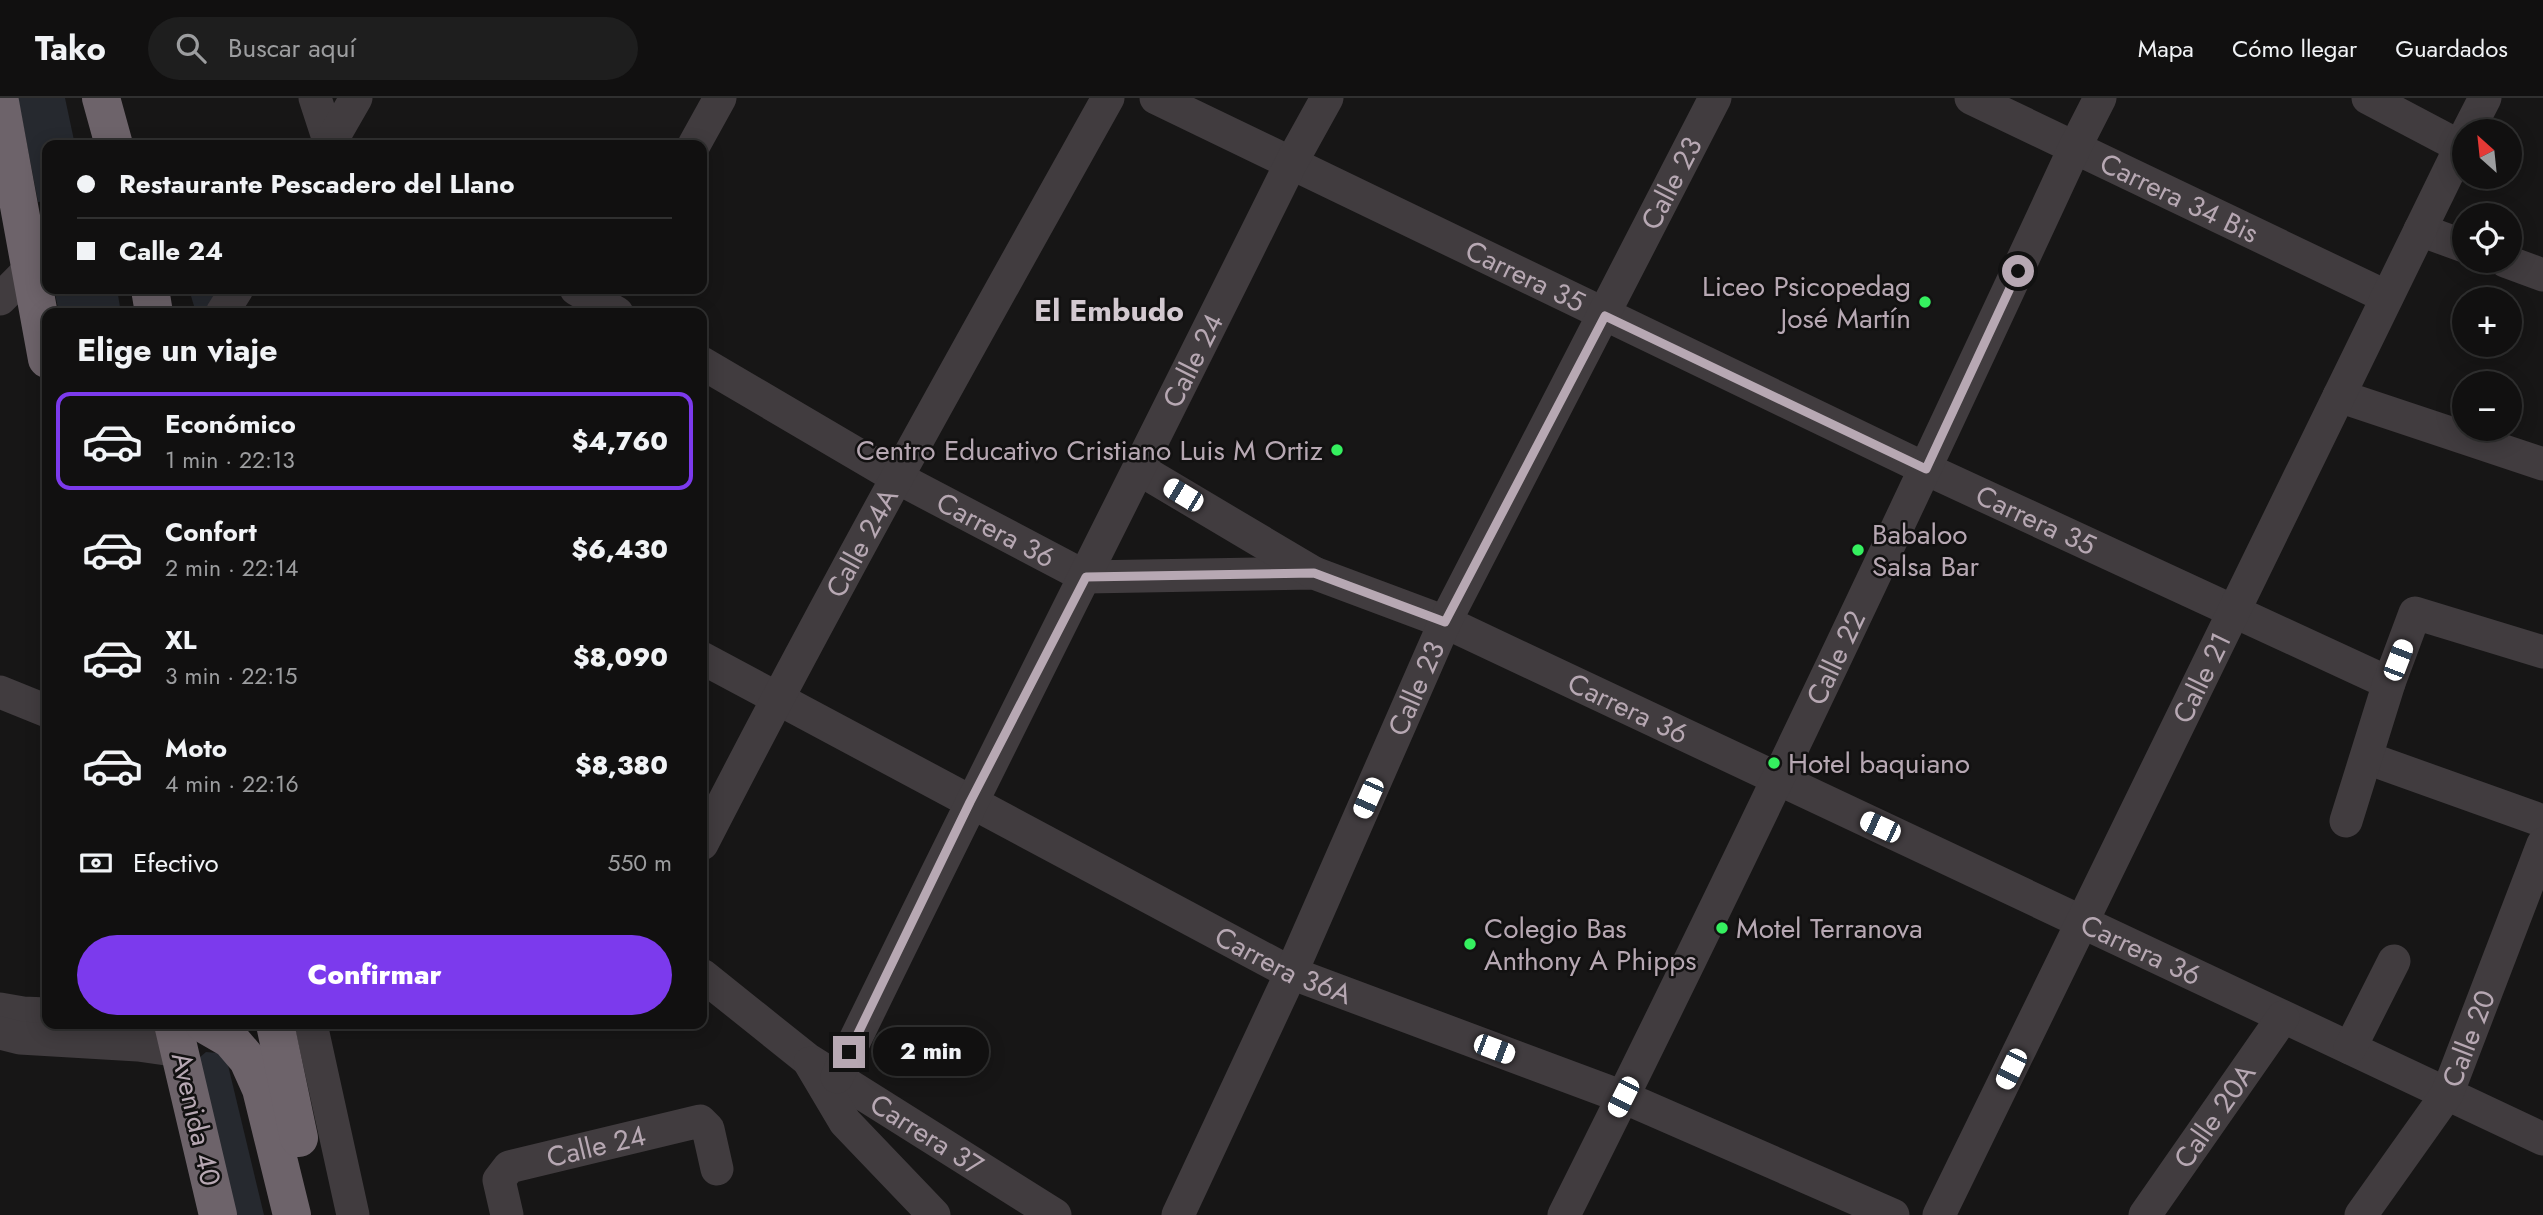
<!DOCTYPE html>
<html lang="es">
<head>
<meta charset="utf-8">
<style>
  :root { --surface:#111010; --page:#1e1e1e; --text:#f1f3f6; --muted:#9c9d9f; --line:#303030; --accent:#7c3aed }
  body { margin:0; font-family:Jost,sans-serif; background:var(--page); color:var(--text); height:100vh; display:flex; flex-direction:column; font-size:26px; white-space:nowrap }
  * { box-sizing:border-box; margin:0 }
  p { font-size:23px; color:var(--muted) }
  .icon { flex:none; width:38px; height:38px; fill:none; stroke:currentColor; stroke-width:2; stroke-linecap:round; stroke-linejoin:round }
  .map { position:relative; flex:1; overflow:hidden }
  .side { position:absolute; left:42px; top:210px; width:665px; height:721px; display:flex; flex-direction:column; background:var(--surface); border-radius:14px; box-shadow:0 4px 18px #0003,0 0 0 2px var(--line) }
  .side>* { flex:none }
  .hud { position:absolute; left:42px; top:42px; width:665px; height:154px; border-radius:14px; box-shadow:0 4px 18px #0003,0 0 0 2px var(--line); display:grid; align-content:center; height:154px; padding:0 35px; background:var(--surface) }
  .needle { width:46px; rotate:333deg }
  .tools { position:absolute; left:2452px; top:21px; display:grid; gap:14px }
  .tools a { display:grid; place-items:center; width:70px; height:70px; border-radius:50%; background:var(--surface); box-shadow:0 4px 18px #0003,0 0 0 2px var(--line); font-size:35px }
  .end { position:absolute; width:32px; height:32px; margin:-16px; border:9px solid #b7a8b3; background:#111; box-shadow:0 0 0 4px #111 }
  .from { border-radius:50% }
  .bubble { position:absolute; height:49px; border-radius:24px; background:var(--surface); box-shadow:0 4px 18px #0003,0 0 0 2px var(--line); font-size:23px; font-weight:800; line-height:49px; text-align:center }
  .car { position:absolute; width:21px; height:42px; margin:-21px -10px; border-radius:9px; box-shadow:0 0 5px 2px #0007; background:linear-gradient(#fff 24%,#345 0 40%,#fff 0 76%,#345 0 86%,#fff 0) }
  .hud b { display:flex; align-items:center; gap:24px; height:66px; font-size:26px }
  .hud b+b { border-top:2px solid var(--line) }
  .hud i { width:18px; height:18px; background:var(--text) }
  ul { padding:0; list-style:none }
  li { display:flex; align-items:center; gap:21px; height:98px; margin:0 14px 10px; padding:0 21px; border:4px solid transparent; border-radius:14px }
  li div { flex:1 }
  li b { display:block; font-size:26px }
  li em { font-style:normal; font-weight:800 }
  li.selected { border-color:var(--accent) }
  li>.icon { width:63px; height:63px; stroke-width:1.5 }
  h2 { padding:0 35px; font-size:32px; line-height:84px }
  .pay { display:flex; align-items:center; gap:18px; height:77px; padding:0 35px; font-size:26px }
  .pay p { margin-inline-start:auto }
  .cta { display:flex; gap:14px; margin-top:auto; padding:14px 35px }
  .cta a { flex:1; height:80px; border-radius:42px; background:var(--accent); color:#fff; font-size:28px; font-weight:800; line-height:80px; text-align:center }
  header { display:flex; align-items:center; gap:42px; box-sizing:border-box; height:98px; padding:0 35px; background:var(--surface); border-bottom:2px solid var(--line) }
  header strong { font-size:33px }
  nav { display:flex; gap:38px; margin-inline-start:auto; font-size:24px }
  .search { width:490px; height:63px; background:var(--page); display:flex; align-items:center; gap:18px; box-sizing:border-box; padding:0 24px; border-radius:38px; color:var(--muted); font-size:26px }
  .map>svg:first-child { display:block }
  .green { fill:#26292f }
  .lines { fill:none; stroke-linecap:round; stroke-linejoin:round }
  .minor { stroke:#413c3f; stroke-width:33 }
  .highway { stroke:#6d636a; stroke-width:38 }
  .route { stroke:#b7a8b3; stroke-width:9 }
  .poi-dot { fill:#35f05f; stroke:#121111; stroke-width:2.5 }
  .labels { text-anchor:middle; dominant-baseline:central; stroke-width:5; stroke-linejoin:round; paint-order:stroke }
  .street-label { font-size:28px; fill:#b7a8b3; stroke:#121111 }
  .poi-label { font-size:28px; fill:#b7a8b3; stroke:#121111; text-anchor:start }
  .neighbourhood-label { font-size:30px; font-weight:bold; fill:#d3c9d0; stroke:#121111 }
</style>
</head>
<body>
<header>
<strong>Tako</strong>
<div class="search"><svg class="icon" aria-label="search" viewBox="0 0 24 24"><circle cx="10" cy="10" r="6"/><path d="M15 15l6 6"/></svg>Buscar aquí</div>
<nav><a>Mapa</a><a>Cómo llegar</a><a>Guardados</a></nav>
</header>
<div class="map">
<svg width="2543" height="1117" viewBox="0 0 2543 1117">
  <rect width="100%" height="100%" fill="#171616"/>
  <g class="green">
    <path d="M18,0H65L75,47H47V103L38,104Z"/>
    <path d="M54,191H117L121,215H59Z"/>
    <path d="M189,191H222L206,215H196Z"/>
    <path d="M206,954L218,955L227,963L264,1117H226L193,965Z"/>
  </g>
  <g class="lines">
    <g class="minor">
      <path d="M315,0L330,46"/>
      <path id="s1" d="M1156,0L1926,371L2389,585"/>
      <path id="s2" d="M1971,0L2387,199"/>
      <path d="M2368,0L2461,49"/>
      <path d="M2468,33L2485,0"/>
      <path d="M329,47L356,0"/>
      <path d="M694,47L720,0"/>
      <path d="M2420,132L2464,148"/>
      <path d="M2505,163L2543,177"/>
      <path d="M576,191L617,215"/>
      <path d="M0,201L47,154"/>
      <path d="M222,215L237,191"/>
      <path id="s3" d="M702,265L896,379L1086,479L1314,475L1445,524L2543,1041"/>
      <path d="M2339,298L2543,366"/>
      <path d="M1139,371L1314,475"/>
      <path id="s4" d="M702,560L1291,875L1623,999L1893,1117"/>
      <path d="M0,594L47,613"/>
      <path d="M2367,660L2543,723"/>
      <path d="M2346,723L2389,585L2415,515L2543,554"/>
      <path id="s5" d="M702,746C831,494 970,247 1108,0"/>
      <path id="s6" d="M702,877L807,961L1055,1117"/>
      <path d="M0,911L23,915L47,916"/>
      <path d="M311,926L353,1117"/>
      <path d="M0,935L20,940L138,947L180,953"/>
      <path d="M2350,950L2394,863"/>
      <path d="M810,965L845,1024L934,1117"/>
      <path id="s7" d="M837,979C985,673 1140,370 1291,65L1327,0"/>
      <path id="s8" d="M507,1117L499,1082L509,1069L700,1023L708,1031L717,1071"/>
      <path id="s9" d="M1178,1117L1291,875L1445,524L1715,0"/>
      <path id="s10" d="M1564,1117C1741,764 1909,407 2075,49L2100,0"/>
      <path id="s11" d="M1939,1117L2464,42"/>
      <path id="s12" d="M2145,1117L2283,919"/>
      <path id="s13" d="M2361,1117L2447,996L2543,746"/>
    </g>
    <g class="highway">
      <path d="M101,0L114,47"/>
      <path d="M0,4L47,261"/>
      <path d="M150,191L154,215"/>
      <path d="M173,926L218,1117"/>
      <path d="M204,926L230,941L248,962L261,991L292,1117"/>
      <path d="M275,926L299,1040"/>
    </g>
  </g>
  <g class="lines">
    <path class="route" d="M849,954L970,704L1086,479L1314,475L1445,524L1605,218L1926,371L2018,173"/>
  </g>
  <g class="poi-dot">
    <circle cx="1925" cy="204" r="7"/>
    <circle cx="1337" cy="352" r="7"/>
    <circle cx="1858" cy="452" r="7"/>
    <circle cx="1774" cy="665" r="7"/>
    <circle cx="1722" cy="830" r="7"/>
    <circle cx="1470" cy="846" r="7"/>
  </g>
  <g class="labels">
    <g class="street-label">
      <text stroke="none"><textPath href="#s9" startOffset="1144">Calle 23</textPath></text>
      <text stroke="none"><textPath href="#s2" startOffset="231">Carrera 34 Bis</textPath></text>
      <text stroke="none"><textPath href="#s1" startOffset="410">Carrera 35</textPath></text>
      <text stroke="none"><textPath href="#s7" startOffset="800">Calle 24</textPath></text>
      <text stroke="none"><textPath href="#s1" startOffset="976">Carrera 35</textPath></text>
      <text stroke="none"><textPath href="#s3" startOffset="338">Carrera 36</textPath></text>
      <text stroke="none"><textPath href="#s5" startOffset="341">Calle 24A</textPath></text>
      <text stroke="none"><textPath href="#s10" startOffset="620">Calle 22</textPath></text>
      <text stroke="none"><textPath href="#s11" startOffset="598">Calle 21</textPath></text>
      <text stroke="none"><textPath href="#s9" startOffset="578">Calle 23</textPath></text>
      <text stroke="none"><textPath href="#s3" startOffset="1010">Carrera 36</textPath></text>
      <text stroke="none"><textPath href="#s3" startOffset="1577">Carrera 36</textPath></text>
      <text stroke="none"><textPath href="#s4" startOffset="658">Carrera 36A</textPath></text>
      <text stroke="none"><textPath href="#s13" startOffset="208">Calle 20</textPath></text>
      <text stroke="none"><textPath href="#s12" startOffset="121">Calle 20A</textPath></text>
      <text transform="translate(196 1021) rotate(77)">Avenida 40</text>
      <text stroke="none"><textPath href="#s6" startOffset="276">Carrera 37</textPath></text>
      <text stroke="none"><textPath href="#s8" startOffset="142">Calle 24</textPath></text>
    </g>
    <g class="poi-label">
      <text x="1911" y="188" text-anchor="end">Liceo Psicopedag<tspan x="1911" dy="32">José Martín</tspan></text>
      <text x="1323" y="352" text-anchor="end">Centro Educativo Cristiano Luis M Ortiz</text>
      <text x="1872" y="436">Babaloo<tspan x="1872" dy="32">Salsa Bar</tspan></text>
      <text x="1788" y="665">Hotel baquiano</text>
      <text x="1484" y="830">Colegio Bas<tspan x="1484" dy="32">Anthony A Phipps</tspan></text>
      <text x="1736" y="830">Motel Terranova</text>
    </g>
    <g class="neighbourhood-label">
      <text x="1109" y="212">El Embudo</text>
    </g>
  </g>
</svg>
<div class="tools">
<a><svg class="needle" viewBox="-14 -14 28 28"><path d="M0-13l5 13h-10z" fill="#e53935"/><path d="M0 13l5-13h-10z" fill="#9c9d9f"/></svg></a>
<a><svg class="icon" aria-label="locate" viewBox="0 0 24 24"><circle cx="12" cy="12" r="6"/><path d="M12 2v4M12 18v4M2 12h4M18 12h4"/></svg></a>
<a>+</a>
<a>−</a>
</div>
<i class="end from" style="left:2018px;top:173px"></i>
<i class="end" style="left:849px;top:954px"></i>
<div class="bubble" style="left:873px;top:929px;width:116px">2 min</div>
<i class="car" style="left:1183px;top:397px;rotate:301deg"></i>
<i class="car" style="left:2398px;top:562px;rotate:21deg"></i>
<i class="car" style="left:1368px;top:700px;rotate:204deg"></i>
<i class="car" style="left:1880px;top:729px;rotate:295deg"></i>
<i class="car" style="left:1494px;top:951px;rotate:111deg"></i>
<i class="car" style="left:2011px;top:971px;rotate:206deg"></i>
<i class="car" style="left:1623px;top:999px;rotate:207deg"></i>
<div class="hud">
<b><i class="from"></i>Restaurante Pescadero del Llano</b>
<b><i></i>Calle 24</b>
</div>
<section class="side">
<h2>Elige un viaje</h2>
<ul>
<li class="selected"><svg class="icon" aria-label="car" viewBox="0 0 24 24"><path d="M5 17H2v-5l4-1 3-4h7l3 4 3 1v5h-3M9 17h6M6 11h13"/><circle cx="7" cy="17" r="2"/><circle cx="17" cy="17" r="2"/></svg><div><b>Económico</b><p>1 min · 22:13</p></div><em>$4,760</em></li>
<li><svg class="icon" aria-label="car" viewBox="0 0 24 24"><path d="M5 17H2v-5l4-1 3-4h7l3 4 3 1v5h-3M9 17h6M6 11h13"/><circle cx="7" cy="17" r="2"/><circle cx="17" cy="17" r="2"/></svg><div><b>Confort</b><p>2 min · 22:14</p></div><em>$6,430</em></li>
<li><svg class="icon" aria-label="car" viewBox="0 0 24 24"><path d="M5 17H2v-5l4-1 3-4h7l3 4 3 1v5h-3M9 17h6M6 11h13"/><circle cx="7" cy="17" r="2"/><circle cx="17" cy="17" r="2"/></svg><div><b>XL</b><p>3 min · 22:15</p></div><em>$8,090</em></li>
<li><svg class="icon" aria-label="car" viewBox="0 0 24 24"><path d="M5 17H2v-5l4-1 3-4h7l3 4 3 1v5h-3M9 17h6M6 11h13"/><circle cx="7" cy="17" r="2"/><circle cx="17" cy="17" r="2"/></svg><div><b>Moto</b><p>4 min · 22:16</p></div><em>$8,380</em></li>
</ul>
<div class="pay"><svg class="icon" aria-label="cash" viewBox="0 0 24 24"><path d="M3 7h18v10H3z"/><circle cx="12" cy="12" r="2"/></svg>Efectivo<p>550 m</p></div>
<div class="cta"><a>Confirmar</a></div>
</section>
</div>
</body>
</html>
